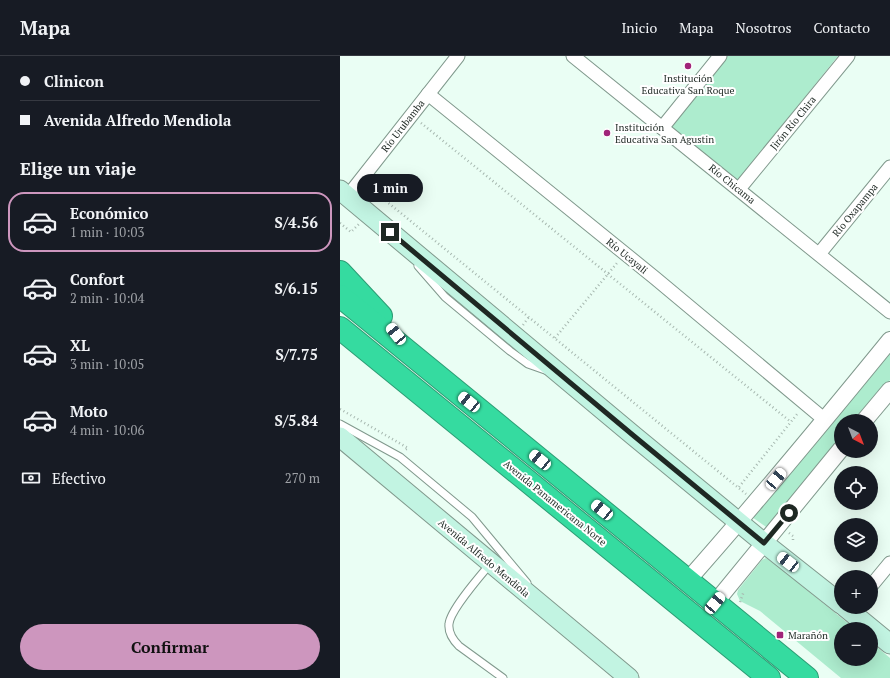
<!DOCTYPE html>
<html lang="es">
<head>
<meta charset="utf-8">
<style>
  :root { --surface:#171b24; --page:#242831; --text:#f1f3f6; --muted:#9ea1a6; --line:#363941; --accent:#cd96be }
  body { margin:0; font-family:"PT Serif",serif; background:var(--page); color:var(--text); height:100vh; display:flex; flex-direction:column; font-size:15px; white-space:nowrap }
  * { box-sizing:border-box; margin:0 }
  p { font-size:13px; color:var(--muted) }
  .icon { flex:none; width:22px; height:22px; fill:none; stroke:currentColor; stroke-width:2; stroke-linecap:round; stroke-linejoin:round }
  .map { position:relative; flex:1; overflow:hidden }
  .panel { display:flex; flex-direction:column; background:var(--surface); width:340px }
  .panel>* { flex:none }
  .top-card { display:grid; align-content:center; height:88px; padding:0 20px; background:var(--surface) }
  .needle { width:26px; rotate:138deg }
  .fabs { position:absolute; left:494px; top:358px; display:grid; gap:8px }
  .fabs a { display:grid; place-items:center; width:44px; height:44px; border-radius:50%; background:var(--surface); box-shadow:0 4px 16px #0002; font-size:20px }
  .end { position:absolute; width:18px; height:18px; margin:-9px; border:5px solid #1e2823; background:#fff; box-shadow:0 0 0 2px #fff }
  .from { border-radius:50% }
  .bubble { position:absolute; height:28px; border-radius:14px; background:var(--surface); box-shadow:0 4px 16px #0002; font-size:13px; font-weight:600; line-height:28px; text-align:center }
  .car { position:absolute; width:12px; height:24px; margin:-12px -6px; border-radius:5px; box-shadow:0 0 3px 1px #0007; background:linear-gradient(#fff 24%,#345 0 40%,#fff 0 76%,#345 0 86%,#fff 0) }
  .top-card b { display:flex; align-items:center; gap:14px; height:38px; font-size:15px }
  .top-card b+b { border-top:1px solid var(--line) }
  .top-card i { width:10px; height:10px; background:var(--text) }
  ul { padding:0; list-style:none }
  li { display:flex; align-items:center; gap:12px; height:60px; margin:0 8px 6px; padding:0 12px; border:2px solid transparent; border-radius:16px }
  li div { flex:1 }
  li b { display:block; font-size:15px }
  li em { font-style:normal; font-weight:600 }
  li.selected { border-color:var(--accent) }
  li>.icon { width:36px; height:36px; stroke-width:1.5 }
  h2 { padding:0 20px; font-size:18px; line-height:48px }
  .pay { display:flex; align-items:center; gap:10px; height:44px; padding:0 20px; font-size:15px }
  .pay p { margin-inline-start:auto }
  .button { display:flex; gap:8px; margin-top:auto; padding:8px 20px }
  .button a { flex:1; height:46px; border-radius:24px; background:var(--accent); color:#111; font-size:16px; font-weight:600; line-height:46px; text-align:center }
  header { display:flex; align-items:center; gap:24px; box-sizing:border-box; height:56px; padding:0 20px; background:var(--surface); border-bottom:1px solid var(--line) }
  header strong { font-size:19px }
  nav { display:flex; gap:22px; margin-inline-start:auto; font-size:14px }
  main { display:flex; flex:1; min-height:0 }
  .map>svg:first-child { display:block }
  .green { fill:#adecce }
  .lines { fill:none; stroke-linecap:round; stroke-linejoin:round }
  .service-casing { stroke:#81998d; stroke-width:9 }
  .minor-casing { stroke:#81998d; stroke-width:15 }
  .tertiary-casing { stroke:#81998d; stroke-width:18 }
  .secondary-casing { stroke:#81998d; stroke-width:21 }
  .motorway-casing { stroke:#2d9c74; stroke-width:24 }
  .path { stroke:#a7b8b0; stroke-width:2.5; stroke-dasharray:1 3; stroke-linecap:butt }
  .service { stroke:#fff; stroke-width:7 }
  .minor { stroke:#fff; stroke-width:13 }
  .tertiary { stroke:#fff; stroke-width:16 }
  .secondary { stroke:#c2f4e2; stroke-width:19 }
  .motorway { stroke:#35dba0; stroke-width:22 }
  .route { stroke:#1e2823; stroke-width:5 }
  .poi-dot { fill:#a02479; stroke:#fff; stroke-width:1.5 }
  .labels { text-anchor:middle; dominant-baseline:central; stroke-width:4; stroke-linejoin:round; paint-order:stroke }
  .poi-label { font-size:10px; fill:#1e2823; stroke:#fff; text-anchor:start }
  .street-label { font-size:10px; fill:#1e2823; stroke:#fff }
</style>
</head>
<body>
<header>
<strong>Mapa</strong>
<nav><a>Inicio</a><a>Mapa</a><a>Nosotros</a><a>Contacto</a></nav>
</header>
<main>
<section class="panel">
<div class="top-card">
<b><i class="from"></i>Clinicon</b>
<b><i></i>Avenida Alfredo Mendiola</b>
</div>
<h2>Elige un viaje</h2>
<ul>
<li class="selected"><svg class="icon" aria-label="car" viewBox="0 0 24 24"><path d="M5 17H2v-5l4-1 3-4h7l3 4 3 1v5h-3M9 17h6M6 11h13"/><circle cx="7" cy="17" r="2"/><circle cx="17" cy="17" r="2"/></svg><div><b>Económico</b><p>1 min · 10:03</p></div><em>S/4.56</em></li>
<li><svg class="icon" aria-label="car" viewBox="0 0 24 24"><path d="M5 17H2v-5l4-1 3-4h7l3 4 3 1v5h-3M9 17h6M6 11h13"/><circle cx="7" cy="17" r="2"/><circle cx="17" cy="17" r="2"/></svg><div><b>Confort</b><p>2 min · 10:04</p></div><em>S/6.15</em></li>
<li><svg class="icon" aria-label="car" viewBox="0 0 24 24"><path d="M5 17H2v-5l4-1 3-4h7l3 4 3 1v5h-3M9 17h6M6 11h13"/><circle cx="7" cy="17" r="2"/><circle cx="17" cy="17" r="2"/></svg><div><b>XL</b><p>3 min · 10:05</p></div><em>S/7.75</em></li>
<li><svg class="icon" aria-label="car" viewBox="0 0 24 24"><path d="M5 17H2v-5l4-1 3-4h7l3 4 3 1v5h-3M9 17h6M6 11h13"/><circle cx="7" cy="17" r="2"/><circle cx="17" cy="17" r="2"/></svg><div><b>Moto</b><p>4 min · 10:06</p></div><em>S/5.84</em></li>
</ul>
<div class="pay"><svg class="icon" aria-label="cash" viewBox="0 0 24 24"><path d="M3 7h18v10H3z"/><circle cx="12" cy="12" r="2"/></svg>Efectivo<p>270 m</p></div>
<div class="button"><a>Confirmar</a></div>
</section>
<div class="map">
<svg width="550" height="622" viewBox="0 0 550 622">
  <rect width="100%" height="100%" fill="#eafef4"/>
  <g class="green">
    <path d="M387,0H498L397,125L330,72Z"/>
    <path d="M550,294V324L517,365H501V385L429,473L412,461Z"/>
    <path d="M426,502L435,508L515,573H501V603H531V586L550,602V622H501L420,555L400,545L397,538L398,534L422,504Z"/>
  </g>
  <g class="lines">
    <defs>
      <g id="service">
        <path d="M78,210L105,241L170,295L188,308L205,314"/>
        <path d="M0,368L60,401L132,461L187,527"/>
        <path d="M151,507C141,519 110,554 109,568C108,577 113,584 119,590L163,622"/>
      </g>
      <g id="minor">
        <path d="M233,0L550,256"/>
        <path d="M88,38L315,222L485,364"/>
        <path d="M322,72L380,0"/>
        <path d="M399,133L508,0"/>
        <path d="M8,140L118,0"/>
        <path d="M479,198L550,111"/>
        <path d="M531,530L550,507"/>
      </g>
      <g id="tertiary">
        <path d="M524,365L550,334"/>
        <path d="M348,524C417,446 484,365 550,284"/>
        <path d="M375,547L501,393"/>
      </g>
      <g id="secondary">
        <path d="M0,134L294,380L424,487L501,548"/>
        <path d="M0,381L289,622"/>
        <path d="M505,551L550,588"/>
      </g>
      <g id="motorway">
        <path d="M0,216L41,260"/>
        <path d="M0,240L467,622"/>
        <path d="M0,272L429,622"/>
      </g>
    </defs>
    <use href="#service" class="service-casing"/>
    <use href="#minor" class="minor-casing"/>
    <use href="#tertiary" class="tertiary-casing"/>
    <use href="#secondary" class="secondary-casing"/>
    <use href="#motorway" class="motorway-casing"/>
    <g class="path">
      <path d="M81,67L451,366"/>
      <path d="M30,132L406,438"/>
      <path d="M0,167L11,176L19,168"/>
      <path d="M183,269L189,261"/>
      <path d="M215,282L277,207"/>
      <path d="M0,353L68,392L65,394"/>
      <path d="M399,431L458,357"/>
      <path d="M449,477L453,480V485"/>
      <path d="M400,546L404,535"/>
    </g>
    <use href="#service" class="service"/>
    <use href="#minor" class="minor"/>
    <use href="#tertiary" class="tertiary"/>
    <use href="#secondary" class="secondary"/>
    <use href="#motorway" class="motorway"/>
  </g>
  <g class="lines">
    <path class="route" d="M50,176L294,380L424,487L449,457"/>
  </g>
  <g class="poi-dot">
    <circle cx="348" cy="10" r="4"/>
    <circle cx="267" cy="77" r="4"/>
    <rect x="436" y="575" width="8" height="8" rx="2"/>
  </g>
  <g class="labels">
    <g class="poi-label">
      <text x="348" y="22" text-anchor="middle">Institución<tspan x="348" dy="12">Educativa San Roque</tspan></text>
      <text x="275" y="71">Institución<tspan x="275" dy="12">Educativa San Agustin</tspan></text>
      <text x="448" y="579">Marañón</text>
    </g>
    <g class="street-label">
      <text transform="translate(453 67) rotate(-51)">Jirón Río Chira</text>
      <text transform="translate(63 70) rotate(-52)">Río Urubamba</text>
      <text transform="translate(392 128) rotate(39)">Río Chicama</text>
      <text transform="translate(515 154) rotate(-51)">Río Oxapampa</text>
      <text transform="translate(287 200) rotate(39)">Río Ucayali</text>
      <text transform="translate(215 447) rotate(39)">Avenida Panamericana Norte</text>
      <text transform="translate(144 502) rotate(40)">Avenida Alfredo Mendiola</text>
    </g>
  </g>
</svg>
<div class="fabs">
<a><svg class="needle" viewBox="-14 -14 28 28"><path d="M0-13l5 13h-10z" fill="#e53935"/><path d="M0 13l5-13h-10z" fill="#9ea1a6"/></svg></a>
<a><svg class="icon" aria-label="locate" viewBox="0 0 24 24"><circle cx="12" cy="12" r="6"/><path d="M12 2v4M12 18v4M2 12h4M18 12h4"/></svg></a>
<a><svg class="icon" aria-label="layers" viewBox="0 0 24 24"><path d="M12 4l9 5-9 5-9-5zM3 14l9 5 9-5"/></svg></a>
<a>+</a>
<a>−</a>
</div>
<i class="end from" style="left:449px;top:457px"></i>
<i class="end" style="left:50px;top:176px"></i>
<div class="bubble" style="left:17px;top:118px;width:66px">1 min</div>
<i class="car" style="left:56px;top:278px;rotate:321deg"></i>
<i class="car" style="left:129px;top:346px;rotate:309deg"></i>
<i class="car" style="left:200px;top:404px;rotate:309deg"></i>
<i class="car" style="left:436px;top:423px;rotate:40deg"></i>
<i class="car" style="left:262px;top:454px;rotate:309deg"></i>
<i class="car" style="left:448px;top:506px;rotate:308deg"></i>
<i class="car" style="left:375px;top:547px;rotate:40deg"></i>
</div>
</main>
</body>
</html>
